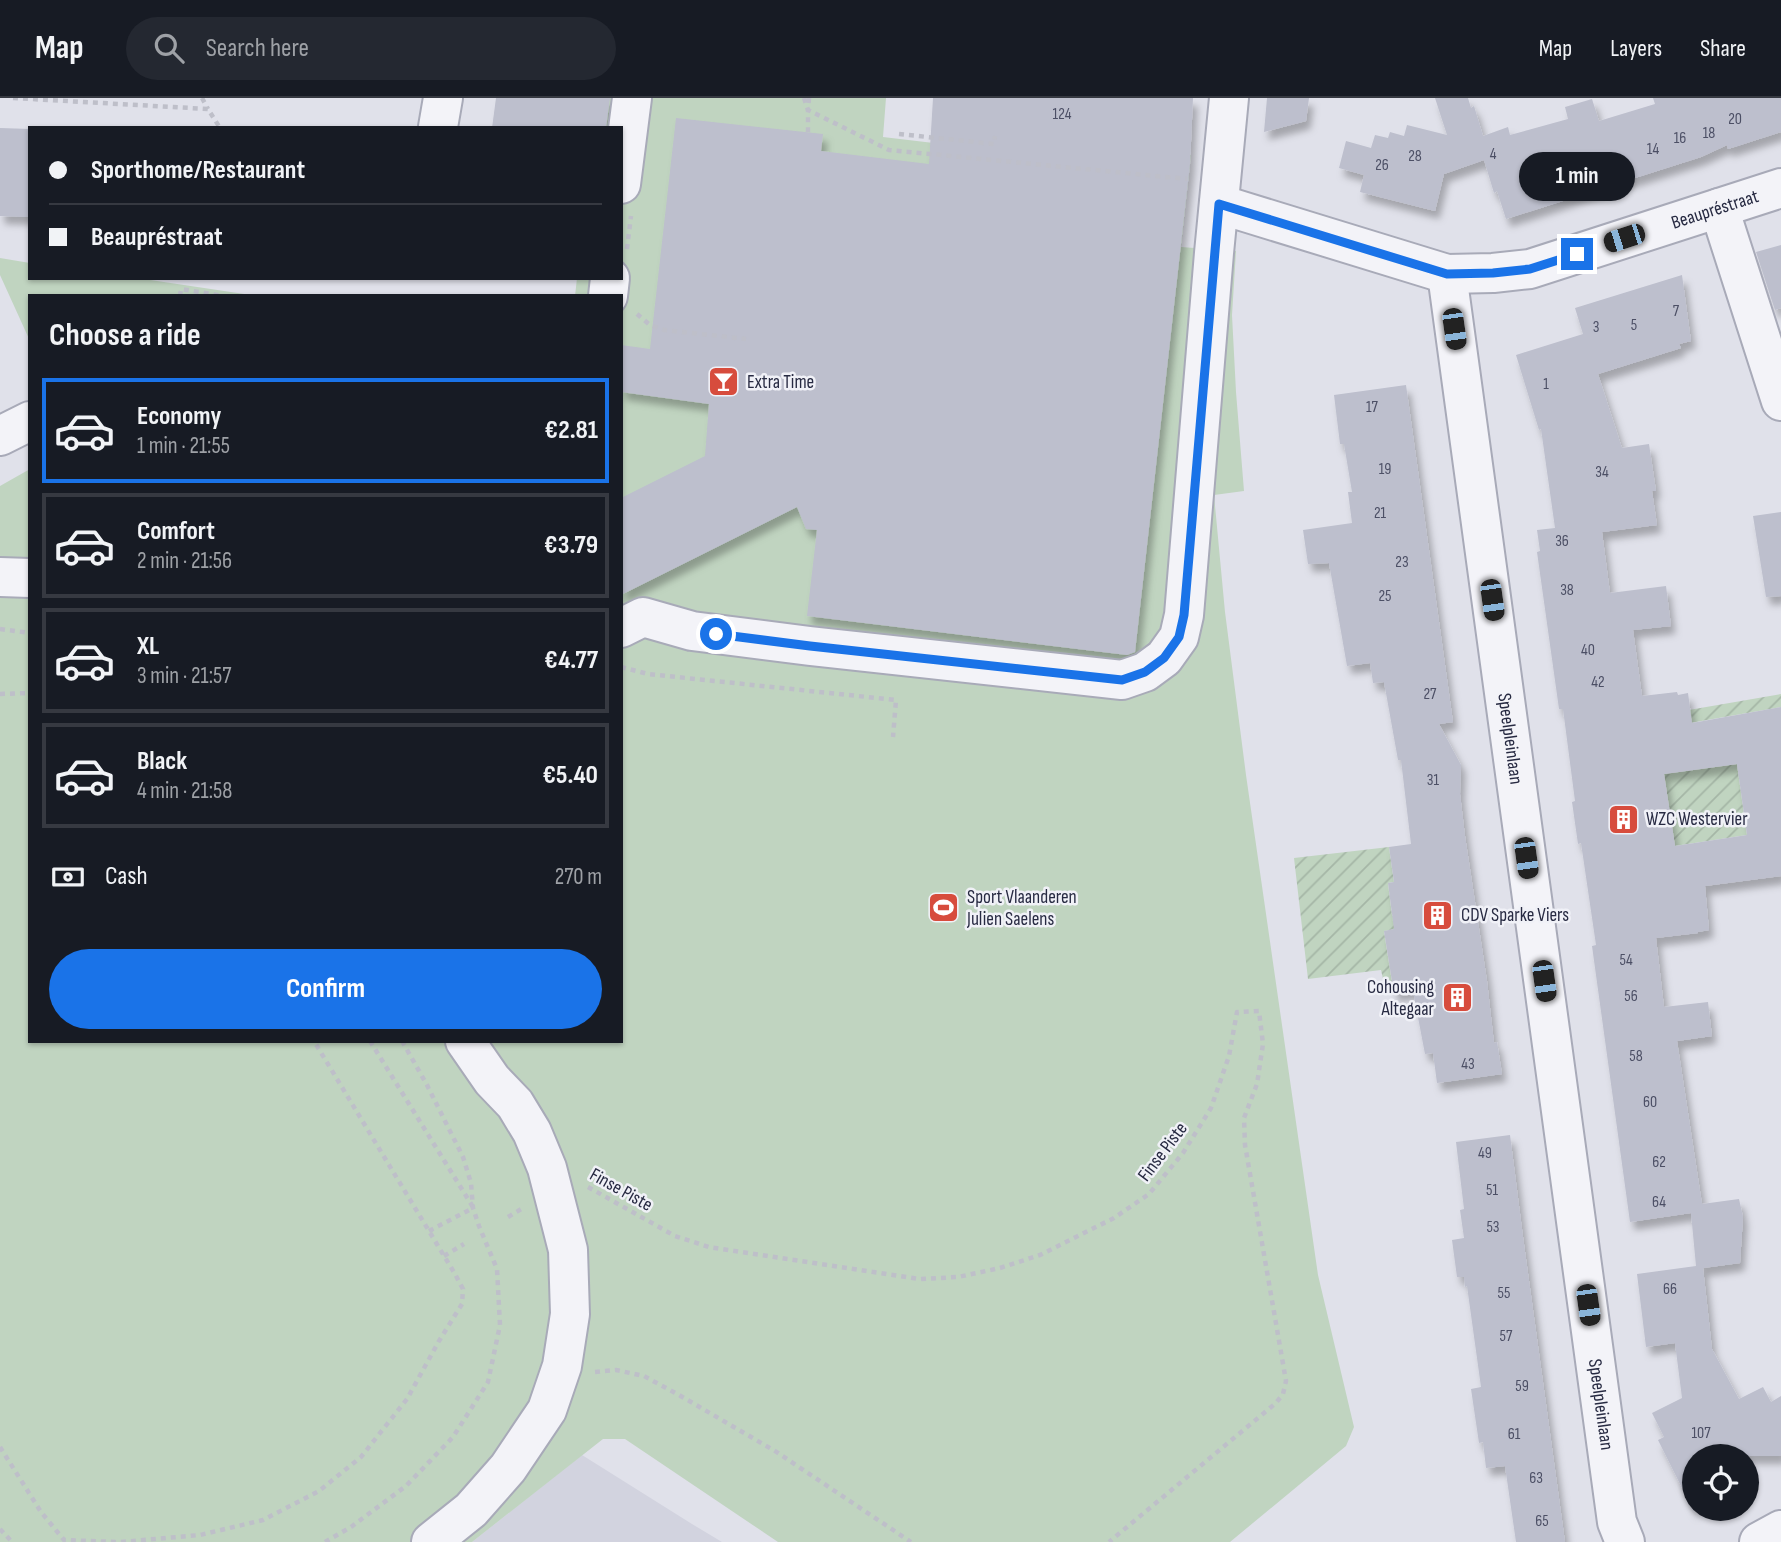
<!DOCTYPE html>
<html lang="en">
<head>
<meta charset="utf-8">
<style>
  :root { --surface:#171b24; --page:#242831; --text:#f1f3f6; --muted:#9ea1a6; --line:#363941; --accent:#1a73e8 }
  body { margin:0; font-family:"Sofia Sans Condensed",sans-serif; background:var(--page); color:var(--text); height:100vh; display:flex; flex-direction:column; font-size:26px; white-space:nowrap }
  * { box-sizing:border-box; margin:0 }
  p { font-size:23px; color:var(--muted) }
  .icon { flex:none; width:38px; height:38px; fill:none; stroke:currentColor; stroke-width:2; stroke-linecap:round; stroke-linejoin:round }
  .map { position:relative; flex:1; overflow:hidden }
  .sheet { position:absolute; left:28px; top:196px; width:595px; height:749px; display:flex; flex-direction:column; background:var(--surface); border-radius:0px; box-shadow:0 2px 5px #0004 }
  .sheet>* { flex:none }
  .top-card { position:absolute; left:28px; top:28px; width:595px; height:154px; border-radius:0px; box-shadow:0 2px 5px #0004; display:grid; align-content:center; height:154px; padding:0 21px; background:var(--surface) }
  .fabs { position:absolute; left:1682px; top:1346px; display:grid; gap:14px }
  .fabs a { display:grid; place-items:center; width:77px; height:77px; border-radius:50%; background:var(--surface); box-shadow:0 2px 5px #0004; font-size:35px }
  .end { position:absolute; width:32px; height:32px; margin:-16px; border:9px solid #1a73e8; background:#fff; box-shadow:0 0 0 4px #fff }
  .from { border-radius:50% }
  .bubble { position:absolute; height:49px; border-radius:24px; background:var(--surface); box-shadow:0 2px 5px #0004; font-size:23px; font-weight:700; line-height:49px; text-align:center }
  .car { position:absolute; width:21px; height:42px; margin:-21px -10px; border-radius:9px; box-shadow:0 0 5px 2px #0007; background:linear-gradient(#222 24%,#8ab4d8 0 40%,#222 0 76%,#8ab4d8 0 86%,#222 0) }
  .top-card b { display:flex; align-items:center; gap:24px; height:66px; font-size:26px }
  .top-card b+b { border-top:2px solid var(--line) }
  .top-card i { width:18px; height:18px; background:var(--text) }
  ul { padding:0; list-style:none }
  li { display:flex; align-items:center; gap:21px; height:105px; margin:0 14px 10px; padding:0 7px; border:4px solid var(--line); border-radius:0px }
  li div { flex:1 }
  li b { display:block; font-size:26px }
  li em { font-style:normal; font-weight:700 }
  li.current { border-color:var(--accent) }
  li>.icon { width:63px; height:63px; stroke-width:1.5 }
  h2 { padding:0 21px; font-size:32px; line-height:84px }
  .pay { display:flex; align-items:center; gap:18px; height:77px; padding:0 21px; font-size:26px }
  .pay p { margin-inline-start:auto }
  .action { display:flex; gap:14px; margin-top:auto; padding:14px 21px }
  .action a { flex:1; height:80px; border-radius:42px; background:var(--accent); color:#fff; font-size:28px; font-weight:700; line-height:80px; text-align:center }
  header { display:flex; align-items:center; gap:42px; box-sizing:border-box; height:98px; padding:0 35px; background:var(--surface); border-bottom:2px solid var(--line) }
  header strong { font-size:33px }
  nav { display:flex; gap:38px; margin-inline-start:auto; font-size:24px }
  .search { width:490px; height:63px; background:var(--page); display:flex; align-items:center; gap:18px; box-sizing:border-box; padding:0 24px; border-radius:38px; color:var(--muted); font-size:26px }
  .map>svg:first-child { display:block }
  .built { fill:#d2d3df }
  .garden { fill:url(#garden-furrows) }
  .pitch { fill:#c0d4c0 }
  .building { fill:#bdbfcd; fill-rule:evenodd; filter:url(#shadow) }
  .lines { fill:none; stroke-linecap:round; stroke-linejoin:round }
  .minor-casing { stroke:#a8aab8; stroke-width:42 }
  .path { stroke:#bebfc9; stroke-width:4.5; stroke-dasharray:5 5; stroke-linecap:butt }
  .minor { stroke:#f3f3f8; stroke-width:38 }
  .route { stroke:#1a73e8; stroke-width:9 }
  .labels { text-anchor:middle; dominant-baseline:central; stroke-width:5; stroke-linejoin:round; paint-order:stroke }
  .number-label { font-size:16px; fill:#4c4f65 }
  .street-label { font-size:19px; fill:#272a42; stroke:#f0f1f7 }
  .poi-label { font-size:19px; fill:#272a42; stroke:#f0f1f7; text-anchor:start }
</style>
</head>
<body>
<header>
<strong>Map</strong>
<div class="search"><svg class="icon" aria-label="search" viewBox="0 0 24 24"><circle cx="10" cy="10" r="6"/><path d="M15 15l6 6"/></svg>Search here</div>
<nav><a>Map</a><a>Layers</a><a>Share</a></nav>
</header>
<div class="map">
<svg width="1781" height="1444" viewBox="0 0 1781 1444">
  <defs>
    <pattern id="garden-furrows" width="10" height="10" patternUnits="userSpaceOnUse" patternTransform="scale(1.75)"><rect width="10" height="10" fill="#c0d4c0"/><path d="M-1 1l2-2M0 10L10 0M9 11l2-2" fill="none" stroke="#a5b6a6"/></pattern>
    <filter id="shadow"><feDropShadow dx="4.5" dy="8" stdDeviation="3.5" flood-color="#0004"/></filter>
  </defs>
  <rect width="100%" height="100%" fill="#e0e1ea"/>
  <path class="built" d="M582,1357L692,1426L722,1444H472Z"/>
  <g class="garden">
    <path d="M1781,596V609L1633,635L1631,622Z"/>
    <path d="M1737,666L1747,737L1675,748L1664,676Z"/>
    <path d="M1389,749L1394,784L1388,785L1392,817L1401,830L1384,833L1392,884L1384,885L1381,872L1308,881L1294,760Z"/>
  </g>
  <g class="pitch">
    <path d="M598,0H886L883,39L1001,53L1003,39L1191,57L1181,149L1236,153L1232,217L1236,294L1244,393L1214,397L1225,514L1246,677L1318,1177L1354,1329L1346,1348L1230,1444H778L625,1341H603L472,1444H0V388L30,371V943H621V198H575L577,180H621V30H595Z"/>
    <path d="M0,160L30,165V180H137L258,198H30V243L0,177Z"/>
  </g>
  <g class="building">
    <path d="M496,0H610L606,30H492Z"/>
    <path d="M933,0H1193L1190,66L1135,554L1127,557L807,518L817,432L806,431L797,409L621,497V400L705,358L709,306L621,294V247L650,251L676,20L823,36L821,53L929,66Z"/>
    <path d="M1267,0H1309L1306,23L1264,34Z"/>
    <path d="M1435,0H1468L1471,10L1474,8L1483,38L1508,29L1510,37L1568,21L1565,9L1592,1L1599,23L1655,6L1653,0H1781V34L1728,51L1727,47L1701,59L1506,121L1497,93L1494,95L1484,62L1444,76L1435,113L1360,94L1364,77L1339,70L1346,43L1371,50L1375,37L1388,40L1390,34L1404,38L1407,27L1447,37Z"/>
    <path d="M0,30L30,31V119L0,118Z"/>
    <path d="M1781,147V210L1775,212L1756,154Z"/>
    <path d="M1682,177L1691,243L1679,246L1681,250L1598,276L1622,350L1649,346L1656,393H1652L1657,427L1602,434L1610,495L1666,488L1671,528L1633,532L1642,598L1677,594L1678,597L1688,595L1692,625L1781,609V778L1705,788L1709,832L1698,834V835L1656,840L1664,909L1708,904L1712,938L1677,943L1702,1106L1739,1101L1743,1119L1740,1165L1703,1170L1712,1251L1739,1301L1763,1289L1771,1304L1781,1298V1358H1694V1414L1658,1342L1664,1339L1652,1315L1682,1300L1675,1245L1646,1249L1637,1176L1696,1168L1691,1115L1630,1124L1592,848L1596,847L1581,745L1578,746L1572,704L1575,703L1563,611H1559L1537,454L1540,453L1537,432L1555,430L1541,331L1539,332L1516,257L1583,236L1575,210ZM1737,666L1747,737L1675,748L1664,676Z"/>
    <path d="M1406,287L1453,624L1439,626L1461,667L1460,696L1465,738L1487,883L1494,945L1497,944L1502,976L1437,985L1433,955L1425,956L1413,893L1394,896L1384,833L1394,831L1388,785L1394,784L1389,749L1411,746L1401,662H1398L1384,584L1373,585L1370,565L1347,568L1329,465L1308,466L1303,432L1352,425L1348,394H1352L1344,346H1340L1334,297Z"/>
    <path d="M1781,414V498L1766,499L1753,418Z"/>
    <path d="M1510,1037L1523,1139L1565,1444H1516L1505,1368L1486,1370L1483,1344L1479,1345L1471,1291L1481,1289L1467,1188L1465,1189L1464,1179H1457L1452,1142L1464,1140L1460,1112L1464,1111L1456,1044Z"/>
  </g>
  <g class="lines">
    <defs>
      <g id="minor">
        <path d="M438,29L443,0"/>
        <path d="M621,86L632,0"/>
        <path id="s1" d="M1219,106L1447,176L1493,175L1530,171L1781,90"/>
        <path d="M1719,110L1781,303"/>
        <path id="s2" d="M1447,176L1617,1424L1625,1444"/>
        <path d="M608,198L610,180"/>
        <path d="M0,338L30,323"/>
        <path d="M0,479L30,480"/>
        <path d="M621,530L643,519L692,533L810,548L1122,582L1145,574L1164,560L1179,539L1184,517L1214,155L1229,0"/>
        <path d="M431,1444L471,1412L508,1370L547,1312L562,1268L570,1216L568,1152L547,1070L532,1034L515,1006L492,982L465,943"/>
        <path d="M1759,1444L1781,1432"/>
      </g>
    </defs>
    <use href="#minor" class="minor-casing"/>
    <g class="path">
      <path d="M13,0L208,11L220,30"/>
      <path d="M202,0L208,11"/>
      <path d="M804,0L808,12V35"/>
      <path d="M809,0L808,12L889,52L1187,81"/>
      <path d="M899,36L994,46L995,38"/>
      <path d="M627,151L631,118"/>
      <path d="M180,198L181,191L223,198"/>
      <path d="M637,216L650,227L664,232L746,241"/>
      <path d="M0,531L30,535"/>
      <path d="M621,569L648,576L896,602L893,639"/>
      <path d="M0,596L30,595"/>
      <path d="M370,943L473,1109"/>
      <path d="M588,1089L675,1138L709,1149L920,1181L958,1179L1000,1170L1040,1157L1114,1120L1149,1096L1183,1055L1211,1010L1229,958L1237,914L1259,913L1263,946L1257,986L1244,1020L1245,1047L1286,1283L1283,1296L1276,1305L1109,1444"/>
      <path d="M508,1119L523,1110"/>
      <path d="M429,1133L473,1110"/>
      <path d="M444,1158L464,1146"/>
      <path d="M595,1274L616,1272L644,1278L679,1297L775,1353L911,1444"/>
      <path d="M0,1349L41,1414L64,1442L116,1444"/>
      <path d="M0,1431L12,1444"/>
      <path d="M121,1444L200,1437L263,1422L319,1393L361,1359L407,1301L439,1243L462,1206L463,1191L455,1176L314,943"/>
      <path d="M325,1444L351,1429L406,1388L453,1339L488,1284L500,1227L497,1171L479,1128L473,1110L471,1085L463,1059L427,987L402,943"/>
    </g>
    <use href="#minor" class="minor"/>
  </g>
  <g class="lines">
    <path class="route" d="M716,536L810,548L1122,582L1145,574L1164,560L1179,539L1184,517L1219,106L1447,176L1493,175L1530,171L1577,156"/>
  </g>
  <defs>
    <symbol id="bar-square" viewBox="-11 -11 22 22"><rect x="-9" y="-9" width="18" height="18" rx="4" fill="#d74c3d" stroke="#f0f1f7"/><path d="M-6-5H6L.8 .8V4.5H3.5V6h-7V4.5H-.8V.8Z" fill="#fff"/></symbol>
    <symbol id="building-square" viewBox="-11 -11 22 22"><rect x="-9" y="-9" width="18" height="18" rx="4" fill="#d74c3d" stroke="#f0f1f7"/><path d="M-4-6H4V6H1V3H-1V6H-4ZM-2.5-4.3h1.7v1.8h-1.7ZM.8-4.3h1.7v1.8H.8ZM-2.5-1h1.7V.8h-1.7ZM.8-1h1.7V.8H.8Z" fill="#fff"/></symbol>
    <symbol id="stadium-square" viewBox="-11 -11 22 22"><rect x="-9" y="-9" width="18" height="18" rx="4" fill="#d74c3d" stroke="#f0f1f7"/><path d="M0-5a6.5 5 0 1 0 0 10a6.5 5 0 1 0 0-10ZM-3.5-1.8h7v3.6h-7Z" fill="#fff"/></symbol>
  </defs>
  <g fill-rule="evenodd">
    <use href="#bar-square" x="706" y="266" width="35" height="35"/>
    <use href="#building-square" x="1606" y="704" width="35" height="35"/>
    <use href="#stadium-square" x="926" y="792" width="35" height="35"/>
    <use href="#building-square" x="1420" y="800" width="35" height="35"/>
    <use href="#building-square" x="1440" y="882" width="35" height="35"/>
  </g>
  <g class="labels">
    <g class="number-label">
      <text x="1062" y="16">124</text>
      <text x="1735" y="21">20</text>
      <text x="1709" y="35">18</text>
      <text x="1680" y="40">16</text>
      <text x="1653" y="51">14</text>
      <text x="1493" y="56">4</text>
      <text x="1415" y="58">28</text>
      <text x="1382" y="67">26</text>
      <text x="1676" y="213">7</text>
      <text x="1634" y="227">5</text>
      <text x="1596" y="229">3</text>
      <text x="1546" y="286">1</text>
      <text x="1372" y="309">17</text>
      <text x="1385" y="371">19</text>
      <text x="1602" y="374">34</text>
      <text x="1380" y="415">21</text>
      <text x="1562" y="443">36</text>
      <text x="1402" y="464">23</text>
      <text x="1567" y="492">38</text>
      <text x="1385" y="498">25</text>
      <text x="1588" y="552">40</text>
      <text x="1598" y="584">42</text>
      <text x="1430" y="596">27</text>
      <text x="1433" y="682">31</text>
      <text x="1626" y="862">54</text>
      <text x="1631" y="898">56</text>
      <text x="1636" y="958">58</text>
      <text x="1468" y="966">43</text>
      <text x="1650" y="1004">60</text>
      <text x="1485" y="1055">49</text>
      <text x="1659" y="1064">62</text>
      <text x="1492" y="1092">51</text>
      <text x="1659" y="1104">64</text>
      <text x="1493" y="1129">53</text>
      <text x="1670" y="1191">66</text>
      <text x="1504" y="1195">55</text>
      <text x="1506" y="1238">57</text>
      <text x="1522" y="1288">59</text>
      <text x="1701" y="1335">107</text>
      <text x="1514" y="1336">61</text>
      <text x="1536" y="1380">63</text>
      <text x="1542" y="1423">65</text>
    </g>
    <g class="street-label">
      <text stroke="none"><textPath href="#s1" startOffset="516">Beaupréstraat</textPath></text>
      <text stroke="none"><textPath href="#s2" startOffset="469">Speelpleinlaan</textPath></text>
      <text transform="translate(1163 1054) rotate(-53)">Finse Piste</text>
      <text transform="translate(621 1092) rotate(29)">Finse Piste</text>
      <text stroke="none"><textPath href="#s2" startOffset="1141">Speelpleinlaan</textPath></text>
    </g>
    <g class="poi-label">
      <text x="747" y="284">Extra Time</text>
      <text x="1646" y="721">WZC Westervier</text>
      <text x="967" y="799">Sport Vlaanderen<tspan x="967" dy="22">Julien Saelens</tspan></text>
      <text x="1461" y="817">CDV Sparke Viers</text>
      <text x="1434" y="889" text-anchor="end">Cohousing<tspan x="1434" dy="22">Altegaar</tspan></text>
    </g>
  </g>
</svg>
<div class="fabs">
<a><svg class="icon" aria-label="locate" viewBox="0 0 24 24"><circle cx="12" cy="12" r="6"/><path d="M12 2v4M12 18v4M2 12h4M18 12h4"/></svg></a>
</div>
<i class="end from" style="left:716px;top:536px"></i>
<i class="end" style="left:1577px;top:156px"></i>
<div class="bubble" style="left:1519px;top:54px;width:116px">1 min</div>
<i class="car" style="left:1624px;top:140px;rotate:252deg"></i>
<i class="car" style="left:1454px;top:231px;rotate:172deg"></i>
<i class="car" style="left:1492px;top:502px;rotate:172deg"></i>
<i class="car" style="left:1526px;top:760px;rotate:172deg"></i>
<i class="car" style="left:1544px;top:883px;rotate:172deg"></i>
<i class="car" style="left:1588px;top:1207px;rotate:172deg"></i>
<div class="top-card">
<b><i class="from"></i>Sporthome/Restaurant</b>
<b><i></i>Beaupréstraat</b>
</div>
<section class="sheet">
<h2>Choose a ride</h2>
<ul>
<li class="current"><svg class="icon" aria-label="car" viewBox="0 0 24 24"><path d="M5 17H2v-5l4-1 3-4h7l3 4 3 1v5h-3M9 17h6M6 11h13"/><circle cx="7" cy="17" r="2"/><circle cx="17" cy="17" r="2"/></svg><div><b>Economy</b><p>1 min · 21:55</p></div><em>€2.81</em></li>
<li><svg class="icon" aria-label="car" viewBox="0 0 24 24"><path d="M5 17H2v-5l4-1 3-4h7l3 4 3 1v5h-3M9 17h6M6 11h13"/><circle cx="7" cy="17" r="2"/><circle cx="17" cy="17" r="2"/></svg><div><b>Comfort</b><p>2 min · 21:56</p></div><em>€3.79</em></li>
<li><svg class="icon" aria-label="car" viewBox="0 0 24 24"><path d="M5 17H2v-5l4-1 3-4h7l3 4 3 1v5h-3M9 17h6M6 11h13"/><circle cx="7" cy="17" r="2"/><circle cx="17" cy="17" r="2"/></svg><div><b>XL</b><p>3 min · 21:57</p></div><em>€4.77</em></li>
<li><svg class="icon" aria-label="car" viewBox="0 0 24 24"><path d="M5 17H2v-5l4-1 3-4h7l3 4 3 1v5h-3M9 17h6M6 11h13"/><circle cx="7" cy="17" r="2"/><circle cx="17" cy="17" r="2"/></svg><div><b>Black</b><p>4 min · 21:58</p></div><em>€5.40</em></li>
</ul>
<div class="pay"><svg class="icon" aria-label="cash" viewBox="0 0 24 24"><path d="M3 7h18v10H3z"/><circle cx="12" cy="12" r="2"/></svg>Cash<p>270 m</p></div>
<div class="action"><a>Confirm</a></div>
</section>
</div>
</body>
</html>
